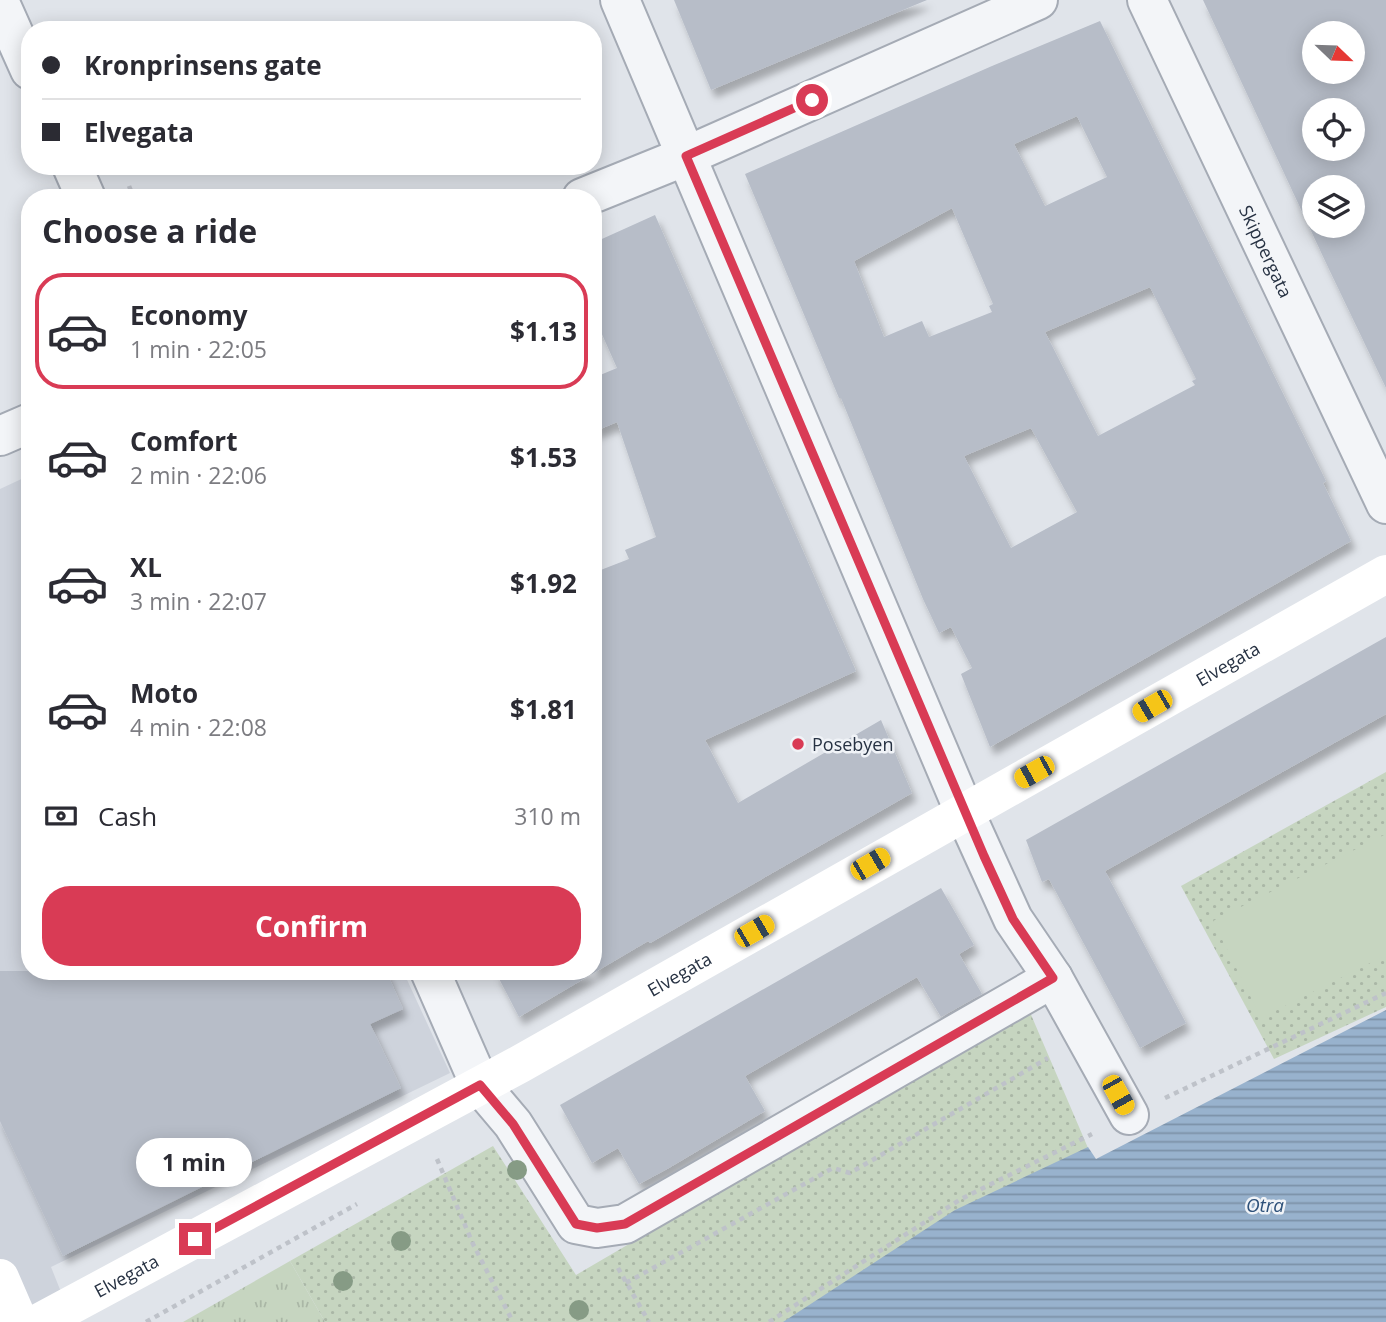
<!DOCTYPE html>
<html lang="en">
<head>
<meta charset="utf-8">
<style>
  :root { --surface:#fff; --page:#f7f7f7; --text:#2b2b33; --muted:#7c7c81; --line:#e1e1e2; --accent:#d93b55 }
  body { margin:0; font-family:"Open Sans",sans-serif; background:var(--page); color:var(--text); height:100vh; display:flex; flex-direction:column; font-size:26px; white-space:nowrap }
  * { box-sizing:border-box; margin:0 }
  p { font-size:23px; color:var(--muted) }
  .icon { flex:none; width:38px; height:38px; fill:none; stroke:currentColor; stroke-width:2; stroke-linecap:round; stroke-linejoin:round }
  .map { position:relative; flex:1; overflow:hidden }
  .drawer { position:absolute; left:21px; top:189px; width:581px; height:791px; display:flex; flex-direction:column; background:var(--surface); border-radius:28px; box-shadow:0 4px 18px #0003 }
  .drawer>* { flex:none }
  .guide { position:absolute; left:21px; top:21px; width:581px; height:154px; border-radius:28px; box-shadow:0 4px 18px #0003; display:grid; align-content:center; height:154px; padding:0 21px; background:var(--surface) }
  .needle { width:46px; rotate:113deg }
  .fabs { position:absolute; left:1302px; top:21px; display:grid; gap:14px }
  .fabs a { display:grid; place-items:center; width:63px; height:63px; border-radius:50%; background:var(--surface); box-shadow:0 4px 18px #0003; font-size:35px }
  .end { position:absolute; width:32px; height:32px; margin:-16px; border:9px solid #d93b55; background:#fff; box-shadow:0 0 0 4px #fff }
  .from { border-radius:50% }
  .bubble { position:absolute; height:49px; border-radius:24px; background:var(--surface); box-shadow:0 4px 18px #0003; font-size:23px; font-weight:700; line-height:49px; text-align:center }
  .car { position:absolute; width:21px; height:42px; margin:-21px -10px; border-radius:9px; box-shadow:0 0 5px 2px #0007; background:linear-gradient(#f5c518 24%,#345 0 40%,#f5c518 0 76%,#345 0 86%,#f5c518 0) }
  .guide b { display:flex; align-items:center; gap:24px; height:66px; font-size:26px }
  .guide b+b { border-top:2px solid var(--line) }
  .guide i { width:18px; height:18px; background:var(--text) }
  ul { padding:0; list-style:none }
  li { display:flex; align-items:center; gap:21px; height:116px; margin:0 14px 10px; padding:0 7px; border:4px solid transparent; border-radius:28px }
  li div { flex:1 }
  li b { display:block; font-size:26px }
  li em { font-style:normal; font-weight:700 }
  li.current { border-color:var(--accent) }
  li>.icon { width:63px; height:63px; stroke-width:1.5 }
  h2 { padding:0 21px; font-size:32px; line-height:84px }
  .pay { display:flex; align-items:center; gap:18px; height:77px; padding:0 21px; font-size:26px }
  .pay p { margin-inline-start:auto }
  .primary-button { display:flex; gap:14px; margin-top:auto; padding:14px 21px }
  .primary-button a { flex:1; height:80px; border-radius:28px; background:var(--accent); color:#fff; font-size:28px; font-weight:700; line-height:80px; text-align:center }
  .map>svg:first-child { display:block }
  .built { fill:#ced3dc }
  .grass { fill:url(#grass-dots) }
  .park { fill:url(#park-tufts) }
  .pitch { fill:#c6d5c0 }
  .water { fill:url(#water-rules) }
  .building { fill:#b7bdc8; fill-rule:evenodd; filter:url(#shadow) }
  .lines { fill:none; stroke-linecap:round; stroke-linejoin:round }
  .street-casing { stroke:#a5abb5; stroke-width:42 }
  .path { stroke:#bec2c9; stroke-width:4.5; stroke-dasharray:5 5; stroke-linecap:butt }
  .street { stroke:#f3f5f8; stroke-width:38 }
  .secondary { stroke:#fff; stroke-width:38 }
  .tree { fill:#869b85 }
  .route { stroke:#d93b55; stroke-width:9 }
  .poi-dot { fill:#d93b55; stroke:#f0f3f7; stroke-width:2.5 }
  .labels { text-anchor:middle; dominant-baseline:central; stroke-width:5; stroke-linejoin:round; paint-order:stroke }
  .street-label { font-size:18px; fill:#273243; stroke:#f0f3f7 }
  .poi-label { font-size:18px; fill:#273243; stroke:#f0f3f7; text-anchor:start }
  .water-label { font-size:19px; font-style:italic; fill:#2e517a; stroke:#f0f3f7 }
</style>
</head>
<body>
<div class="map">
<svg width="1386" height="1322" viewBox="0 0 1386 1322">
  <defs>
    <pattern id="grass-dots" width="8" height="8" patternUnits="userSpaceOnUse" patternTransform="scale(1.75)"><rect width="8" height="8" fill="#c6d5c0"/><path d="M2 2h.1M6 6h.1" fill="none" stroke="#aab7a6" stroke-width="1.8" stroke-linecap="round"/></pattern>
    <pattern id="park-tufts" width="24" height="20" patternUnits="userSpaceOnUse" patternTransform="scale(1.75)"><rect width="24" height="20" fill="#c6d5c0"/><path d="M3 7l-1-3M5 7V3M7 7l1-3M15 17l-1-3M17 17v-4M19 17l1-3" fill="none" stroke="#aab7a6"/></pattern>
    <pattern id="water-rules" width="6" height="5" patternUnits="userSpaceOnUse" patternTransform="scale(1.75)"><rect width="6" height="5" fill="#98b2cd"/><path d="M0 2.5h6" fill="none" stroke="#7c91a8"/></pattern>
    <filter id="shadow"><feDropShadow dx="4.5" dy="8" stdDeviation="3.5" flood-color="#0004"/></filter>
  </defs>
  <rect width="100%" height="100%" fill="#e0e4ea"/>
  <path class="built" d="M30,475V971H403L450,1073L51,1267L73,1322H0V489Z"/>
  <g class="grass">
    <path d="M1386,772V1007L1274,1059L1181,886Z"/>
    <path d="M1029,1010L1088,1148L786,1322H325L290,1261L493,1146L576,1275Z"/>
  </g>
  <path class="park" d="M290,1261L325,1322H183Z"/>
  <path class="pitch" d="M1386,834V955L1261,1018L1213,921Z"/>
  <path class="water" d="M1386,1010V1322H783L955,1210L1088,1147L1096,1159Z"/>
  <g class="building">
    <path d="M674,0H927L711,90Z"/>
    <path d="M1203,0H1386V388L1327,265ZM1314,33H1353V72H1314ZM1314,110H1353V149H1314ZM1314,187H1353V226H1314Z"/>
    <path d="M1100,21L1326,481L1323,483L1351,541L990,747L961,674L972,668L951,627L939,633L923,599L841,398H839L745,174L992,66ZM1077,116L1107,177L1045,206L1014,144ZM952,208L993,304L989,306L992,312L929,337L922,321L884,337L854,261ZM1150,287L1196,379L1192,381L1195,385L1098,436L1045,332ZM1031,428L1077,512L1011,548L964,456Z"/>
    <path d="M655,215L856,671L705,740L738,803L881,720L912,793L650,943L648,941L519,1017L495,971H593V573L629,559L625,550L656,537L617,422L593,432V378L617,368L593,314V243Z"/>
    <path d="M1386,637V714L1105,871L1186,1023L1140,1048L1049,879L1042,882L1026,840Z"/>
    <path d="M941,888L974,945L959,954L982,994L941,1017L917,977L745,1076L765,1111L667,1169L639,1184L618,1148L592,1163L560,1105Z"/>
    <path d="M0,971H386L403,1009L370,1024L401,1088L63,1256L0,1121Z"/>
  </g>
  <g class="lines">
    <defs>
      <g id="street">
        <path d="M620,0L964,811L1013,919L1053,978L1129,1115"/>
        <path id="s1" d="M1147,0L1386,504"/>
        <path d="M0,3L30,70"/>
        <path d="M72,166L86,198"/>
        <path d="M582,198L686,156L1038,0"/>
        <path d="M0,436L30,423"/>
        <path d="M430,971L480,1085L513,1124L576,1224L597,1228L625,1224L1053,978"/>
      </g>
    </defs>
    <use href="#street" class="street-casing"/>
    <g class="path">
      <path d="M129,186L134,198"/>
      <path d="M1165,1098L1386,993"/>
      <path d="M437,1159L473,1244L513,1322"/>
      <path d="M618,1268L649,1322"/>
      <path d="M626,1283L833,1168L850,1173L1048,1058"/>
      <path d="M146,1322L357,1204"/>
      <path d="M769,1322L961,1199L1092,1134"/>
    </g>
    <use href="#street" class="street"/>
    <g class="secondary">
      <path d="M0,1278L19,1322"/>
      <path id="s2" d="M40,1322L520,1064L1386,574"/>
    </g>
  </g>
  <g class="tree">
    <circle cx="517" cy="1170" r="10"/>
    <circle cx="401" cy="1241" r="10"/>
    <circle cx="343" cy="1281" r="10"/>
    <circle cx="579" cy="1310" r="10"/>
  </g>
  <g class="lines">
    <path class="route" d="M195,1239L480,1085L513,1124L576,1224L597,1228L625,1224L1053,978L1013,919L984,856L686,156L812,100"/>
  </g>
  <circle class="poi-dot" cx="798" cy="744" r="7"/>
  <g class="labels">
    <g class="street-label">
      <text stroke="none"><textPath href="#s1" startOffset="278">Skippergata</textPath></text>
      <text stroke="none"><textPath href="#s2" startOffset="1358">Elvegata</textPath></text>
      <text stroke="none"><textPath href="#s2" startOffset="728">Elvegata</textPath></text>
      <text stroke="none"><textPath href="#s2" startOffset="98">Elvegata</textPath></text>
    </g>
    <g class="poi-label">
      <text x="812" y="744">Posebyen</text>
    </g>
    <g class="water-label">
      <text x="1265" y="1205">Otra</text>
    </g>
  </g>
</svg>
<div class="fabs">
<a><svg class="needle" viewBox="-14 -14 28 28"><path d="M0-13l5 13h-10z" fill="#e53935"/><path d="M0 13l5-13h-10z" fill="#7c7c81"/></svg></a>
<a><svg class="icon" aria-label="locate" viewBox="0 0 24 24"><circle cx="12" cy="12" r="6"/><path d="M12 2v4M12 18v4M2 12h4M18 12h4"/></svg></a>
<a><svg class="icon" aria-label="layers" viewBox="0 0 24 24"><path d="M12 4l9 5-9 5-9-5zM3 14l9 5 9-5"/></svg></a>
</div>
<i class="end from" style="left:812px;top:100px"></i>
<i class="end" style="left:195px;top:1239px"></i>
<div class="bubble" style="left:136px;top:1138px;width:116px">1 min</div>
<i class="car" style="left:1152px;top:706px;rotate:240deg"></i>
<i class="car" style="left:1034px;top:772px;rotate:241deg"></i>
<i class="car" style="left:870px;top:864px;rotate:60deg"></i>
<i class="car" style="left:754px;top:931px;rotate:60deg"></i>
<i class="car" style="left:1118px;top:1095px;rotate:151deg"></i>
<div class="guide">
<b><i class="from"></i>Kronprinsens gate</b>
<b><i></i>Elvegata</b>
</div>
<section class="drawer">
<h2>Choose a ride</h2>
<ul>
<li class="current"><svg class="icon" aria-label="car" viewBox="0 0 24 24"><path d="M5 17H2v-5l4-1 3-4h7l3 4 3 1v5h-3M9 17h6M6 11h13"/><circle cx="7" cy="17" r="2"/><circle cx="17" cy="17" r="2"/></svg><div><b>Economy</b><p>1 min · 22:05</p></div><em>$1.13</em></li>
<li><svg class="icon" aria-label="car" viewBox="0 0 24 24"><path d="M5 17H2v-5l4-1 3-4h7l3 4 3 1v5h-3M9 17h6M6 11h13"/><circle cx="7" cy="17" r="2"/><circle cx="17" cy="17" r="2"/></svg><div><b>Comfort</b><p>2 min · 22:06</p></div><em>$1.53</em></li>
<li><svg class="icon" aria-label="car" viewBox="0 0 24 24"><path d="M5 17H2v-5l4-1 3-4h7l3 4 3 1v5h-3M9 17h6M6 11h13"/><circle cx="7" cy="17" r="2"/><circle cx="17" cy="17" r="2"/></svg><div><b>XL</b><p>3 min · 22:07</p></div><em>$1.92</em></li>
<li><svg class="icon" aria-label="car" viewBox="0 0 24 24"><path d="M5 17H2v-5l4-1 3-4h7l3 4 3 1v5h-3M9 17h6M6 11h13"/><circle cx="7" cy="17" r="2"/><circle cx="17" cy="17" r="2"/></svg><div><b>Moto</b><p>4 min · 22:08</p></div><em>$1.81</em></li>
</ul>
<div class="pay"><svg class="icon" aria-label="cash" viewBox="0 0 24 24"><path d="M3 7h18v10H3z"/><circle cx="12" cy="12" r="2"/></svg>Cash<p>310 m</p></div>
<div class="primary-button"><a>Confirm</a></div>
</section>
</div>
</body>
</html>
